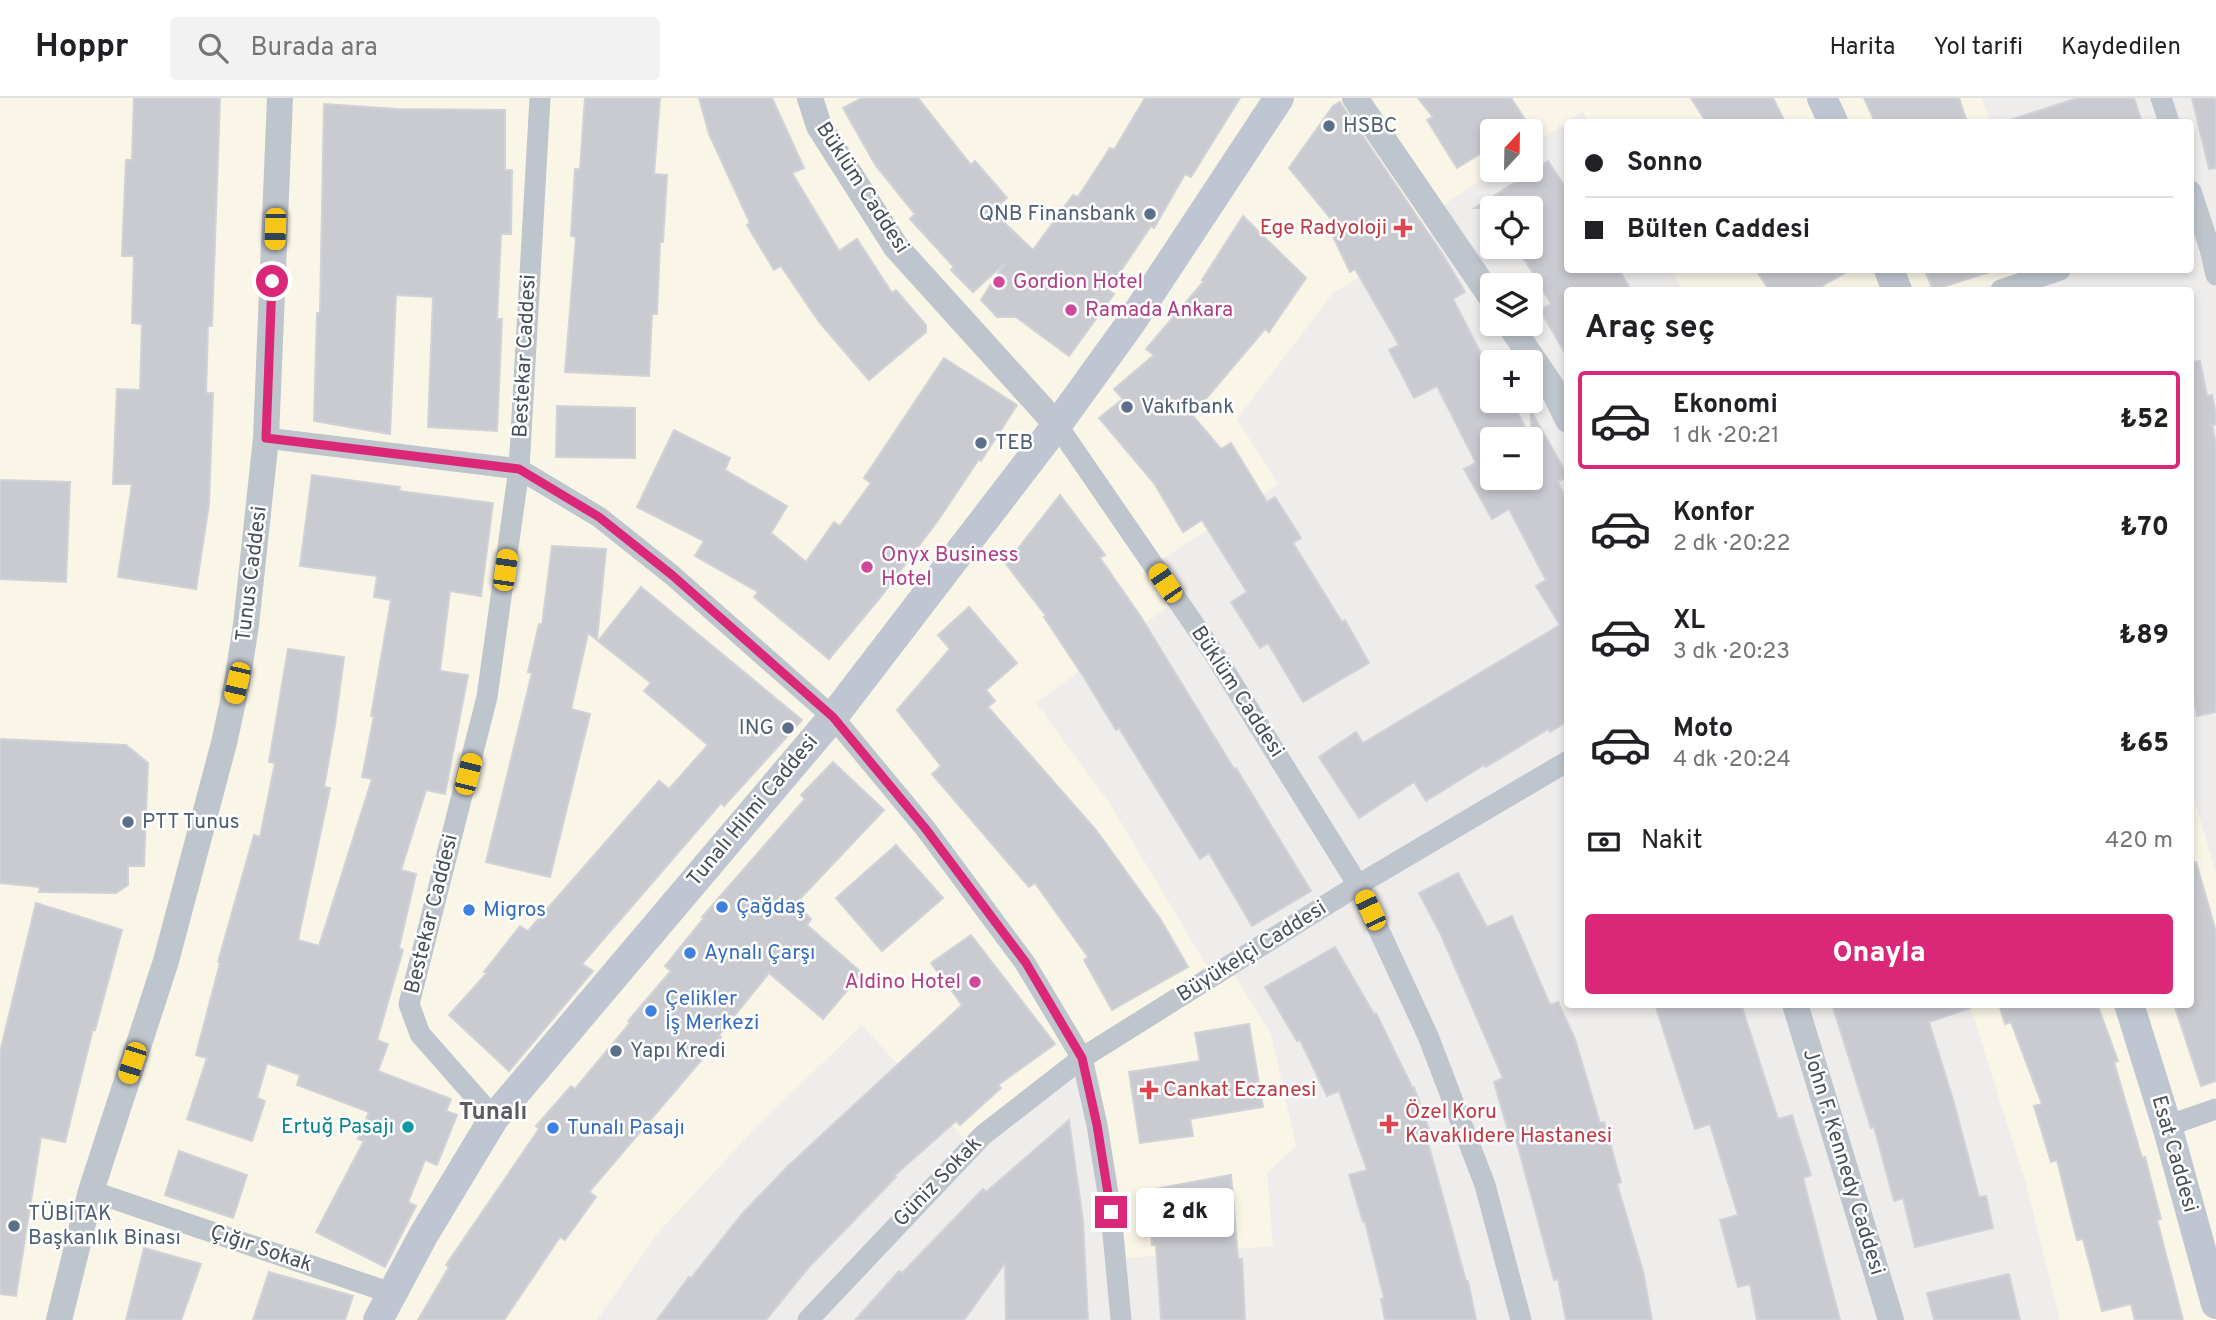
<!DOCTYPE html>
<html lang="tr">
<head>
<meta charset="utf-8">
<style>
  :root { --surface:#fff; --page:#f2f2f2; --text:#202124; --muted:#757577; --line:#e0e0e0; --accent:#db2777 }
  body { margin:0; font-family:Overpass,sans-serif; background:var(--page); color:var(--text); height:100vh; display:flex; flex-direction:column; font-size:26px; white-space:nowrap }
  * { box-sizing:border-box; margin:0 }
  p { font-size:23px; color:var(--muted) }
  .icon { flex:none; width:38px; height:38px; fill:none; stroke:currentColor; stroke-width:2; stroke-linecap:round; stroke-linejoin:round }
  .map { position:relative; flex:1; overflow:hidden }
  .side { position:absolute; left:1564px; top:189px; width:630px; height:721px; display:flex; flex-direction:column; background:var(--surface); border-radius:7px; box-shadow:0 4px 10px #0003 }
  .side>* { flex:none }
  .top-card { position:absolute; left:1564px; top:21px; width:630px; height:154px; border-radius:7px; box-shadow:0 4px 10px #0003; display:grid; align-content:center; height:154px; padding:0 21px; background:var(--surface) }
  .needle { width:46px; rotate:22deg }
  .controls { position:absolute; left:1480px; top:21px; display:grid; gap:14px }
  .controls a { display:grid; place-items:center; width:63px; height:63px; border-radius:7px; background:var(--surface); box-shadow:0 4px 10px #0003; font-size:35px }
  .end { position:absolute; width:32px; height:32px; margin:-16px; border:9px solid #db2777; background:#fff; box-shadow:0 0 0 4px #fff }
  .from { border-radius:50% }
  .bubble { position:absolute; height:49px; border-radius:7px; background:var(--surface); box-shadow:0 4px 10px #0003; font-size:23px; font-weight:800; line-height:49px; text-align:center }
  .car { position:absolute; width:21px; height:42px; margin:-21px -10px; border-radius:9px; box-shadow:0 0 5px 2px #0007; background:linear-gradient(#f5c518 24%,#345 0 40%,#f5c518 0 76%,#345 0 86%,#f5c518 0) }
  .top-card b { display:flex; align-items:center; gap:24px; height:66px; font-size:26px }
  .top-card b+b { border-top:2px solid var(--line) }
  .top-card i { width:18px; height:18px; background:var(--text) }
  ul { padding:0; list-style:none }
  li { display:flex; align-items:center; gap:21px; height:98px; margin:0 14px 10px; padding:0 7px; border:4px solid transparent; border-radius:7px }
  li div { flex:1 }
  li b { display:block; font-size:26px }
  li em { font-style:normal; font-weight:800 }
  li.active { border-color:var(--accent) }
  li>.icon { width:63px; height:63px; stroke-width:1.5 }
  h2 { padding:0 21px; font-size:32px; line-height:84px }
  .pay { display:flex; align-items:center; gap:18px; height:77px; padding:0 21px; font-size:26px }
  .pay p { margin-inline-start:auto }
  .cta { display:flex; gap:14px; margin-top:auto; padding:14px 21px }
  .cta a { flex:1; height:80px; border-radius:7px; background:var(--accent); color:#fff; font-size:28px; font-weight:800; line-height:80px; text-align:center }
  header { display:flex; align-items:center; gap:42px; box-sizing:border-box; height:98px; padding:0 35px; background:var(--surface); border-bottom:2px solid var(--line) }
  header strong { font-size:33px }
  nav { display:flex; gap:38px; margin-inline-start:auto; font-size:24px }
  .search { width:490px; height:63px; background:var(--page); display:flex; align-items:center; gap:18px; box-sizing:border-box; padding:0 24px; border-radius:7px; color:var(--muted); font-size:26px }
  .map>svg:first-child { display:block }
  .commercial { fill:#f9f5e7 }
  .building { fill:#cacbd1; stroke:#d1d2d7; stroke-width:2; fill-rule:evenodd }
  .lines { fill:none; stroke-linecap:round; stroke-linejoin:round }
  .minor { stroke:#bfc5cd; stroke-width:21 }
  .tertiary { stroke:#bfc5cd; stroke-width:26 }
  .secondary { stroke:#bfc6d1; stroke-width:30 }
  .route { stroke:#db2777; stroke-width:9 }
  .service-dot { fill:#5c6f8a; stroke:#fff; stroke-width:2.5 }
  .health-dot { fill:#e0444e; stroke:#fff; stroke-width:2.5 }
  .hotel-dot { fill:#d1479c; stroke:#fff; stroke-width:2.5 }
  .shop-dot { fill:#3f7fe0; stroke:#fff; stroke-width:2.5 }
  .culture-dot { fill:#0f9aa8; stroke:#fff; stroke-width:2.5 }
  .labels { text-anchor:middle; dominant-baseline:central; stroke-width:5; stroke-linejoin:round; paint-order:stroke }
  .service-label { font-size:21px; fill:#4e5e75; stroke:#fff; text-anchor:start }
  .street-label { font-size:21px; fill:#474e57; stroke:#fff }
  .health-label { font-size:21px; fill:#be3a42; stroke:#fff; text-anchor:start }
  .hotel-label { font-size:21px; fill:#b23c85; stroke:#fff; text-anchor:start }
  .shop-label { font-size:21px; fill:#366cbe; stroke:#fff; text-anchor:start }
  .culture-label { font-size:21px; fill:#0d838f; stroke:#fff; text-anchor:end }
  .quarter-label { font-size:24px; font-weight:bold; fill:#5a5c60; stroke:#fff }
</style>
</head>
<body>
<header>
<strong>Hoppr</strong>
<div class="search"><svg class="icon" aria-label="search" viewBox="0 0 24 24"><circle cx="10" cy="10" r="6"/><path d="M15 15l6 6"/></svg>Burada ara</div>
<nav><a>Harita</a><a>Yol tarifi</a><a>Kaydedilen</a></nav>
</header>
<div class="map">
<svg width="2216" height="1222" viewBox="0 0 2216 1222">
  <rect width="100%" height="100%" fill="#efedec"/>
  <g class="commercial">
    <path d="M0,0H1982L1990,24H1590L1582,14L1531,48V33H1493V72H1496L1433,114L1443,129L1333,195L1237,321L1278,386L1153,467L1177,502L1036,605L1110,706L1213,878L1229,869L1271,936L1296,1048L1267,1075L1273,1148L1115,1161L1082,961L972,1049L862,927L757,1028L657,1136L597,1222H0Z"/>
    <path d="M1672,172H2058L2039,179L2042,192H1683Z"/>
    <path d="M2191,691L2216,775V1222H2060L2027,1089L1970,907L2191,906Z"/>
  </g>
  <g class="building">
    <path d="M134,0H220L212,228H208L206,295H213L209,406L196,491L118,479L132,386H113L117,291L140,292L142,226L132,225L134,158H122L126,62H132Z"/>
    <path d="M585,0H660L654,76L667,77L663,144H660L657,216H652L649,278L565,274L576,139L571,138L575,71H580Z"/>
    <path d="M699,0H772L804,70L792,75L839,153L857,141L892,195L896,192L926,227V234L869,282L819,224L781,168L774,172L747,127L750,125L709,36Z"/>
    <path d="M862,0H918L971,67L975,63L1007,100L992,113L1033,152L1073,97L1078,99L1110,50L1114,52L1145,0H1240L1191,79L1185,76L1154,130L1151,128L1108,192L1114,196L1069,258L1016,219H997L981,202L1004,166L973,194L951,172L954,169L910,121L915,116L876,68L843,10Z"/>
    <path d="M1418,0H1511L1528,26L1515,33H1493V48L1457,70L1427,22L1433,19Z"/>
    <path d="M1691,0H1773L1785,24H1706Z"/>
    <path d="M1864,0H1959L1967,24H1875Z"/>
    <path d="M2078,0H2134L2142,24H2014L2013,21Z"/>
    <path d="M2192,0H2216V70L2209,71Z"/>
    <path d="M1340,4L1443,157L1465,194L1453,201L1493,279V303H1512L1531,341V313L1568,378L1558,384L1568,405V623L1550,634L1548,631L1486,669L1484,667L1426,703L1414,684L1359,720L1319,659L1356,634L1363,645L1560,527L1536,488L1546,482L1509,411L1492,421L1464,371L1476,365L1437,288L1414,300L1389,252L1399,247L1355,171L1350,174L1327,126L1332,122L1289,70L1333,8ZM1493,341H1531V380H1493Z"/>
    <path d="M324,6L397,11L505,12V72H512L511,136H501L497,221H502L497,333L428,329L433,199L396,197L390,336L314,323L317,215H320Z"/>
    <path d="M1548,63L1568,93V172H1619L1631,192H1568V260L1540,212L1551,206L1517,149H1531V110H1475Z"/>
    <path d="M1243,118L1306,180L1269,234L1265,231L1192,317L1221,351L1231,345L1267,404L1275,399L1301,440L1293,445L1342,524L1345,522L1369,565L1303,604L1268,545L1260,550L1231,504L1247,494L1202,422L1183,434L1154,385L1099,320L1123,301L1114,291L1154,257L1146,251L1204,183L1202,182Z"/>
    <path d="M1756,172H1850L1815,192H1769Z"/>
    <path d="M1925,172H1989V174L1933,192Z"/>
    <path d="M944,260L1017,307L981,363L979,361L939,421L880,500L829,561L754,499L758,494L695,458L704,443L637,409L674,332L730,360L725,372L787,408L771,435L806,464L834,424L840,428L871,385L864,380Z"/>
    <path d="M2200,263L2207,298L2212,297L2216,317V326L2212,327L2216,346V614L2197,618L2191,588V264Z"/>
    <path d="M557,308L635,310V360L556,359Z"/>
    <path d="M312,377L400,389L399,393L493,405L481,498L450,493L440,573L468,577L445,696L426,692L401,772L416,776L399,850L403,852L377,942L388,946L378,973L451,1001L446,1013L457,1017L437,1067L425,1062L408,1104L416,1108L385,1169L316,1134L364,1043L358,1041L369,1014L297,987L300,977L267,965L257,1000L265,1003L252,1043L187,1021L207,960L196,957L220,865L218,864L254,737L260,739L275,665L269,664L288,551L344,559L335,627L324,689L330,690L298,842L319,848L372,681L362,679L374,618H371L391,502L374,499L377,478L300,468Z"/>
    <path d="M0,382L70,384L66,484L0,481Z"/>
    <path d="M1060,397L1105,457L1100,460L1141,519L1234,671L1236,670L1311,793L1252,828L1209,755L1200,761L1119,630L1116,632L1085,581L1044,519L1046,518L1006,466Z"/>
    <path d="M552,448L606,451L597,542L588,535L571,611L590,616L550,779L486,764L532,575L528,574L539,526L542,527Z"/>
    <path d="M641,489L802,622L724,708L721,705L582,866L593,873L509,973L449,917L487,875L484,874L520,828L528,833L659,683L669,691L708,647L644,593L651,585L598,543Z"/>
    <path d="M969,509L1017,565L986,592L995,603L988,609L1096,732L1161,822L1188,869L1112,912L1084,862L1088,859L1035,785L1029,789L932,676L941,668L897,612L950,551L938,537Z"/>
    <path d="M0,641L126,647L148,665L144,768H128V787L116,795L39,794L40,789L0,785Z"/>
    <path d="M833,664L884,712L796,805L811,821L807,827L862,875L823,921L769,875L719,937L721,939L589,1094L596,1099L565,1142L560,1139L504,1222H418L449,1169L446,1167L539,1031L536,1028L571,988L575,991L630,925L628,923L671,873L665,868L704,820L702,819L805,701L801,697Z"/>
    <path d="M896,747L943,800L882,853L836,800Z"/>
    <path d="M2196,764L2216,834V983L2201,988L2174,906H2191V765Z"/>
    <path d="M1458,775L1487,829L1512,818L1550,907L1558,904L1575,941L1600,1025L1604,1024L1621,1084L1617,1086L1643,1173L1652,1222H1566L1558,1181L1554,1182L1514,1034L1509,1036L1494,984L1503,980L1441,837L1419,795Z"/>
    <path d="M36,805L122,832L95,932L93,931L65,1044L41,1039L16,1198L0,1196V954Z"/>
    <path d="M971,837L1055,946L998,987L1001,990L960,1027L956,1023L894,1078L896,1079L809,1169L766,1222H657L689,1179L691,1180L742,1116L787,1069L962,907L931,865Z"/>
    <path d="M1335,849L1374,916L1376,915L1412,989H1414L1432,1040L1427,1041L1466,1183H1468L1476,1222H1385L1381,1201L1384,1200L1365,1124H1363L1349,1077L1367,1072L1339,993L1327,998L1300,942L1297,943L1265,889Z"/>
    <path d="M1655,906H1741L1778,1021L1792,1017L1811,1077L1803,1080L1840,1222H1757L1750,1186L1738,1189L1720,1122L1738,1117L1710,1026L1695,1031Z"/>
    <path d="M1832,906H1970V910L1929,924L1954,1005L1979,1099L1986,1098L1993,1130L1915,1149L1903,1100L1894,1103L1874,1029L1871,1030Z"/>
    <path d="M1999,906H2097L2118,963L2114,964L2142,1060L2145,1059L2161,1121L2157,1122L2183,1222H2135L2131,1206L2102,1213L2083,1141L2077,1142L2057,1062L2051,1064L2034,1008L2042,1006L2011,924L2005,926Z"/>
    <path d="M1249,926L1263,1009L1190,1021L1193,1038L1140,1045L1129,974L1200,963L1195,935Z"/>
    <path d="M1069,1022L1083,1123L1088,1222H1006L1005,1165L964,1222H855L899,1173L902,1175L983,1091L986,1094Z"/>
    <path d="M179,1053L247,1077L233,1120L165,1097Z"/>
    <path d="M1231,1077L1238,1161H1242L1245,1222H1161L1156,1147H1152L1149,1092Z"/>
    <path d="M144,1150L201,1166L181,1222H126Z"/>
    <path d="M269,1174L353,1198L345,1222H253Z"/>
    <path d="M2009,1176L2020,1222H1934L1927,1195Z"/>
  </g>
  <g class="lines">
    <g class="minor">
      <path d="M2161,0L2169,24"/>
      <path d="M2191,93L2210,151L2216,177"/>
      <path d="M2001,192L2060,172"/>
      <path d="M1057,327L1213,554L1358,787L1428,938L1485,1087L1521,1222"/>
      <path d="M266,340L519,371L599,419L672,477L833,619L925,730L1025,865L1082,960L1097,1027L1111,1114L1121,1222"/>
      <path d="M494,1020L420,936L409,906L487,599L519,371L540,0"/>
      <path d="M2167,1028L2216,1011"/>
      <path d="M91,1093L391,1195"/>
      <path d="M808,1222L983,1037L1082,960L1358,787L1568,663"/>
    </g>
    <g class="tertiary">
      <path d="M810,0L819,28L896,149L1057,327"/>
      <path d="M1355,0L1493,202"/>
      <path d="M1509,226L1552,289L1568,322"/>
      <path d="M1795,906L1891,1222"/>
      <path d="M59,1222L91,1093L166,863L224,645L237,585L246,527L266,340L280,0"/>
    </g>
    <g class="secondary">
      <path d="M1822,0L1833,24"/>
      <path d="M1889,172L1897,192"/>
      <path d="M2129,906L2167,1028L2216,1206"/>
      <path d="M378,1222L424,1136L494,1020L833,619L1057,327L1130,226L1279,0"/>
    </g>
  </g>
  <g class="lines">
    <path class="route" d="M272,183L266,340L519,371L599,419L672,477L833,619L925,730L1026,865L1082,960L1097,1027L1111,1114"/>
  </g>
  <g class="service-dot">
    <circle cx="1329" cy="28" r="7"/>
    <circle cx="1150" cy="116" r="7"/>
    <circle cx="1127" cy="309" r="7"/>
    <circle cx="981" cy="345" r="7"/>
    <circle cx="788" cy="630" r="7"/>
    <circle cx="128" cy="724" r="7"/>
    <circle cx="616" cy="953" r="7"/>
    <circle cx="14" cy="1128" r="7"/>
  </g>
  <g class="health-dot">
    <path d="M1399.5 119.5h7v7h7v7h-7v7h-7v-7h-7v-7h7z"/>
    <path d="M1145.5 981.5h7v7h7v7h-7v7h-7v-7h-7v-7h7z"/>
    <path d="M1385.5 1015.5h7v7h7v7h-7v7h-7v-7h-7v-7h7z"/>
  </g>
  <g class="hotel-dot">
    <circle cx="999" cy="184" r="7"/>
    <circle cx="1071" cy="212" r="7"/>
    <circle cx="867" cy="469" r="7"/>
    <circle cx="975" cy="884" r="7"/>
  </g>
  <g class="shop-dot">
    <circle cx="722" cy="809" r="7"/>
    <circle cx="469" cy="812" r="7"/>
    <circle cx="690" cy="855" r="7"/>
    <circle cx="651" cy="913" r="7"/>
    <circle cx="553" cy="1030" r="7"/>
  </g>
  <circle class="culture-dot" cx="408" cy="1029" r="7"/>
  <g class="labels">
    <g class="service-label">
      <text x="1343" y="28">HSBC</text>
      <text x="1136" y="116" text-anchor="end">QNB Finansbank</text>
      <text x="1141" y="309">Vakıfbank</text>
      <text x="995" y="345">TEB</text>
      <text x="774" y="630" text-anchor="end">ING</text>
      <text x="142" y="724">PTT Tunus</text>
      <text x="630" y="953">Yapı Kredi</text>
      <text x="28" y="1116">TÜBİTAK<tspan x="28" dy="24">Başkanlık Binası</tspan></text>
    </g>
    <g class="street-label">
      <text transform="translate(862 90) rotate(57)">Büklüm Caddesi</text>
      <text transform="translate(525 258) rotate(-87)">Bestekar Caddesi</text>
      <text transform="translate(252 476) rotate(-83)">Tunus Caddesi</text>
      <text transform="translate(1237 594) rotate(57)">Büklüm Caddesi</text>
      <text transform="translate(753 713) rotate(-50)">Tunalı Hilmi Caddesi</text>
      <text transform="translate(432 816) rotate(-76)">Bestekar Caddesi</text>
      <text transform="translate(1252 854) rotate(-32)">Büyükelçi Caddesi</text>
      <text transform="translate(2174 1056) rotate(74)">Esat Caddesi</text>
      <text transform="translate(1843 1064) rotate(73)">John F. Kennedy Caddesi</text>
      <text transform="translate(938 1084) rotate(-46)">Güniz Sokak</text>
      <text transform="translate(261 1151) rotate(19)">Çığır Sokak</text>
    </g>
    <g class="health-label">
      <text x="1387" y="130" text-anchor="end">Ege Radyoloji</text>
      <text x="1163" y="992">Cankat Eczanesi</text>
      <text x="1405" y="1014">Özel Koru<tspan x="1405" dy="24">Kavaklıdere Hastanesi</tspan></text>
    </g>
    <g class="hotel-label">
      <text x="1013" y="184">Gordion Hotel</text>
      <text x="1085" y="212">Ramada Ankara</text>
      <text x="881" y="457">Onyx Business<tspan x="881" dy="24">Hotel</tspan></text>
      <text x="961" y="884" text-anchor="end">Aldino Hotel</text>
    </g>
    <g class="shop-label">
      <text x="736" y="809">Çağdaş</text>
      <text x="483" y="812">Migros</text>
      <text x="704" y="855">Aynalı Çarşı</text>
      <text x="665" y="901">Çelikler<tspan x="665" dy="24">İş Merkezi</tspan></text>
      <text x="567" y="1030">Tunalı Pasajı</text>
    </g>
    <g class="culture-label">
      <text x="394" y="1029">Ertuğ Pasajı</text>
    </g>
    <g class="quarter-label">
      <text x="493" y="1015">Tunalı</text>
    </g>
  </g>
</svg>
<div class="controls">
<a><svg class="needle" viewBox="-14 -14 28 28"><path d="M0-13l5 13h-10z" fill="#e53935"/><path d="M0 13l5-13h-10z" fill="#757577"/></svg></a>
<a><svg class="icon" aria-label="locate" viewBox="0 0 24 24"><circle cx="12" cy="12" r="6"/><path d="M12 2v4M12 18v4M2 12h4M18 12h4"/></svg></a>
<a><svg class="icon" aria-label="layers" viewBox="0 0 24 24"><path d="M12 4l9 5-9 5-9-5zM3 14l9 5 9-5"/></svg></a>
<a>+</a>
<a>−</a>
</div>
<i class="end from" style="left:272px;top:183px"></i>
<i class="end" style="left:1111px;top:1114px"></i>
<div class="bubble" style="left:1136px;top:1090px;width:98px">2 dk</div>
<i class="car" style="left:275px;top:131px;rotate:182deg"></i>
<i class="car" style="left:505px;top:472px;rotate:8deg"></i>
<i class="car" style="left:1165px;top:485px;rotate:326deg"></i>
<i class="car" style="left:237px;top:585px;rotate:193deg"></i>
<i class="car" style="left:468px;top:676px;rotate:14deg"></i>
<i class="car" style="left:1370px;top:812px;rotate:335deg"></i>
<i class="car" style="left:132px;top:965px;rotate:198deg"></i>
<div class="top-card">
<b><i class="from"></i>Sonno</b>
<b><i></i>Bülten Caddesi</b>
</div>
<section class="side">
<h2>Araç seç</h2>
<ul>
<li class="active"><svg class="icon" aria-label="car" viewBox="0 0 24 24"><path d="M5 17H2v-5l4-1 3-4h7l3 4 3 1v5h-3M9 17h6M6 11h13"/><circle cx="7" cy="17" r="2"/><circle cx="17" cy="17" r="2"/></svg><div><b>Ekonomi</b><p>1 dk · 20:21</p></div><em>₺52</em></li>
<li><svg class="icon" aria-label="car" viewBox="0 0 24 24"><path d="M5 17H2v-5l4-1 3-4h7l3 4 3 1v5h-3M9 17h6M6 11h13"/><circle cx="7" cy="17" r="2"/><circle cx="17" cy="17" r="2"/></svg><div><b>Konfor</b><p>2 dk · 20:22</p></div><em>₺70</em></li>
<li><svg class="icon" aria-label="car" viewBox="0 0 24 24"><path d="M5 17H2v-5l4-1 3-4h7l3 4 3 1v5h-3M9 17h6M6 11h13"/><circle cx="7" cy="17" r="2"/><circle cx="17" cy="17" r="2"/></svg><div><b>XL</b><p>3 dk · 20:23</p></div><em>₺89</em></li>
<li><svg class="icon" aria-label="car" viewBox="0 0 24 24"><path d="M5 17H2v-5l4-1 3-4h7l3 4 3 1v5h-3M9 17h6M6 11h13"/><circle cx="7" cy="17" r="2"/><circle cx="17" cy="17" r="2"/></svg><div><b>Moto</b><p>4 dk · 20:24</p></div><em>₺65</em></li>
</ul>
<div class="pay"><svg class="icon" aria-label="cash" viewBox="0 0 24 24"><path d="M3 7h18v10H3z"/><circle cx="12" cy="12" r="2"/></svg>Nakit<p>420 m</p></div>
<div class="cta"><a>Onayla</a></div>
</section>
</div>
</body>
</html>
